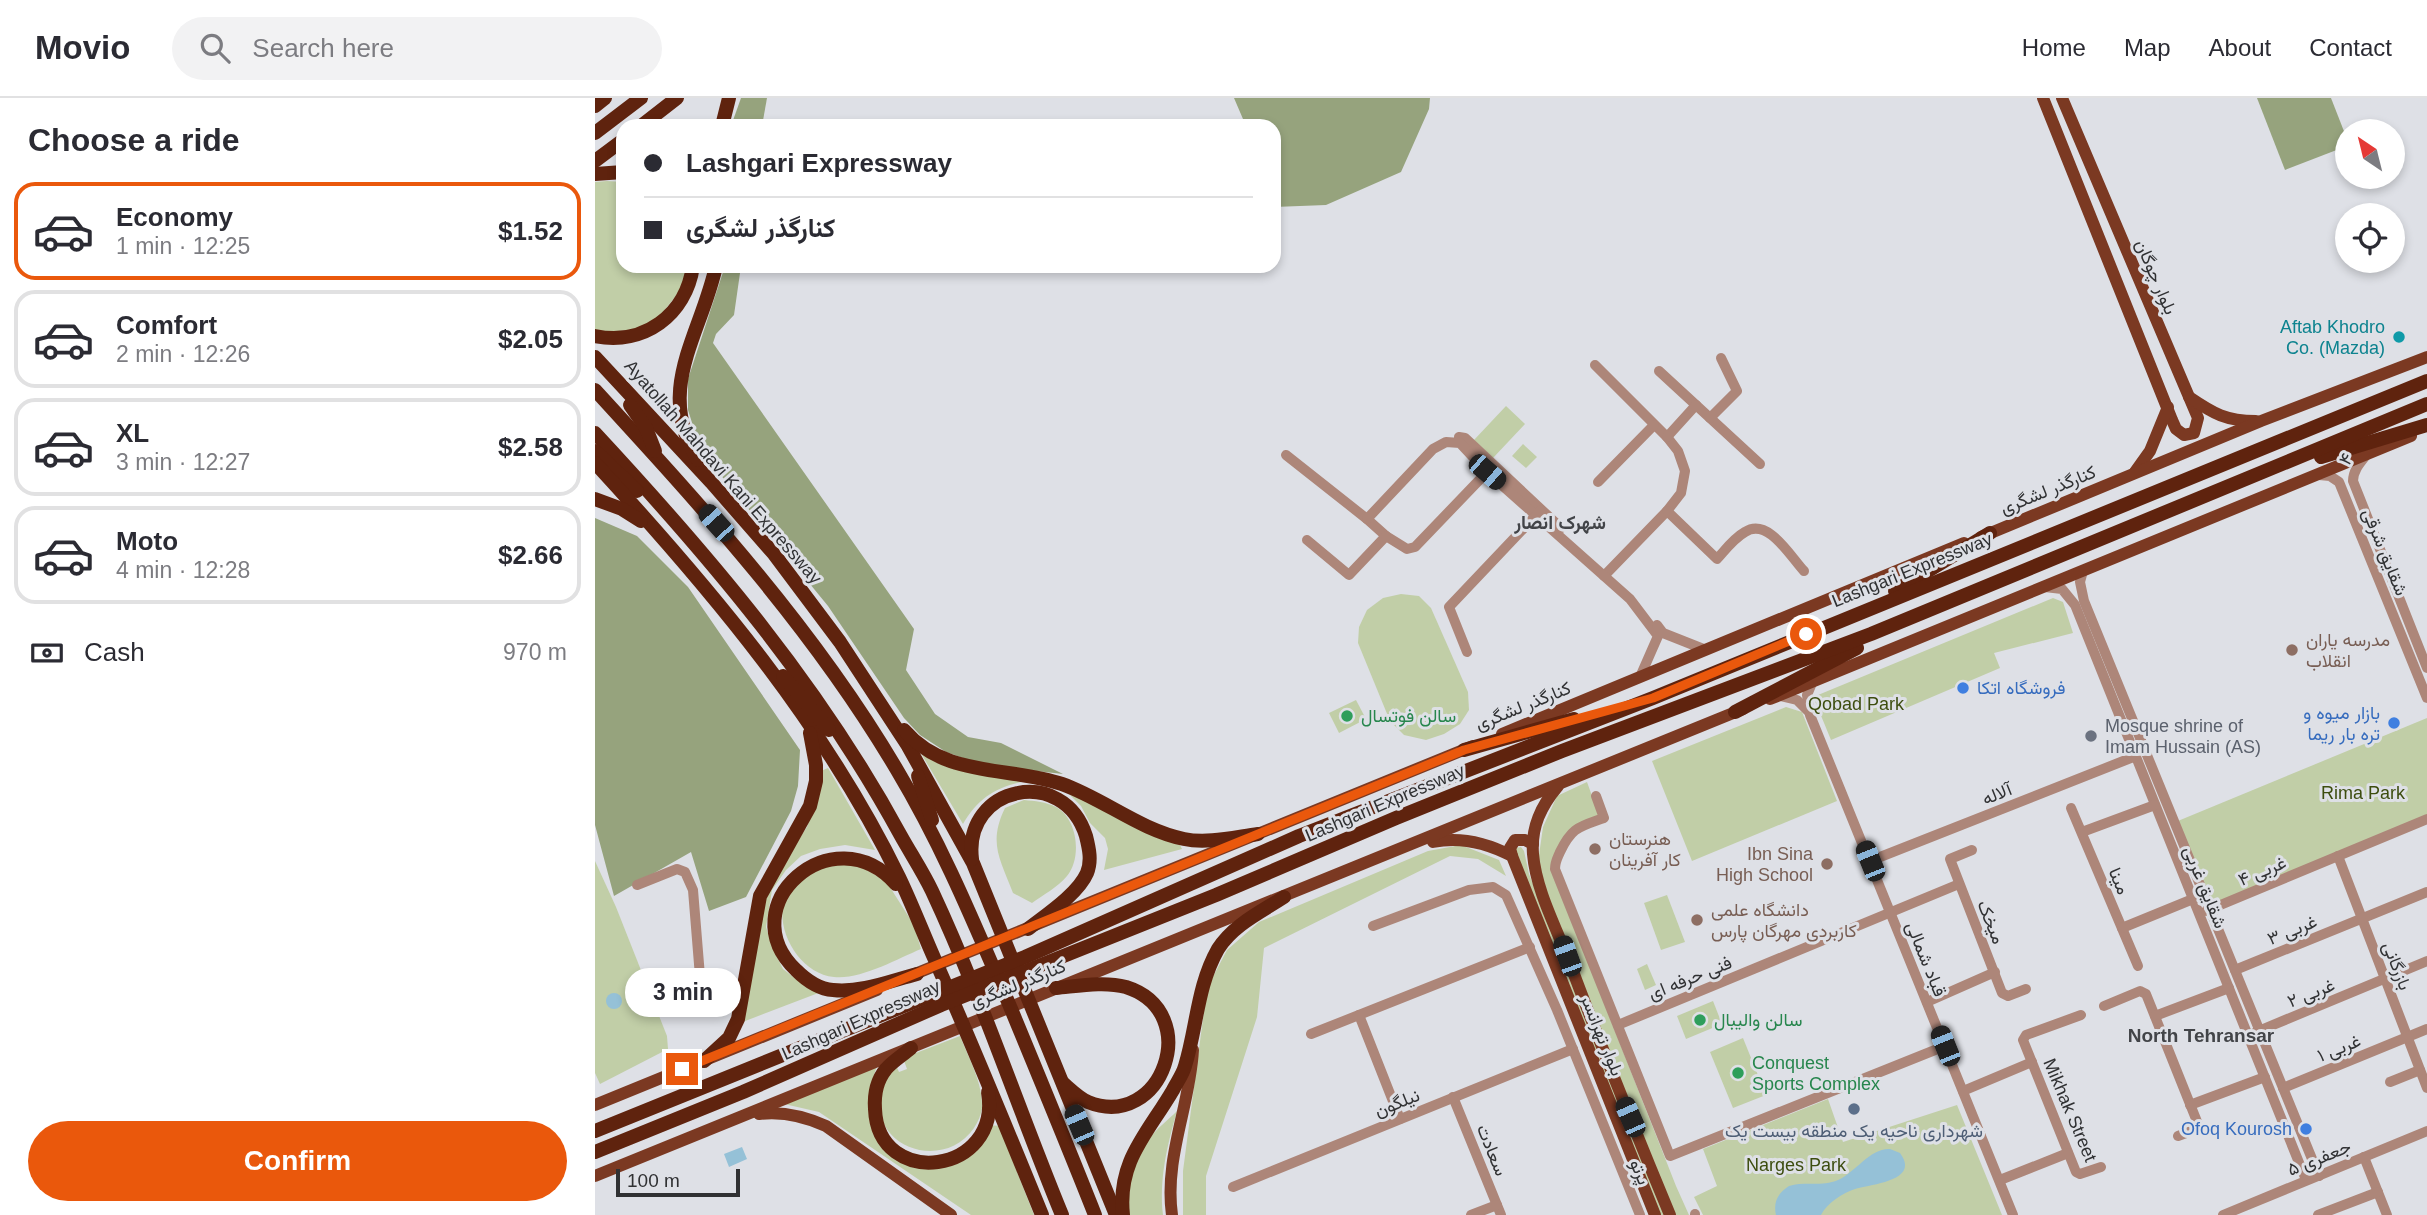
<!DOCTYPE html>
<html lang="en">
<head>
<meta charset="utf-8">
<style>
  :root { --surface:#fff; --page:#f2f2f3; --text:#2b2b33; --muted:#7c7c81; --line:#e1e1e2; --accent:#ea580c }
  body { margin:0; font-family:Arial,Vazirmatn,sans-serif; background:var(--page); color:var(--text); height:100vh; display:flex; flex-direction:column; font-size:26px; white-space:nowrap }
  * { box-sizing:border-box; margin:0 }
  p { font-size:23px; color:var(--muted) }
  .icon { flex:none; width:38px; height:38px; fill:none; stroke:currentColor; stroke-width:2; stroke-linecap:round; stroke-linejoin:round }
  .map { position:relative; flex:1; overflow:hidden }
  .panel { display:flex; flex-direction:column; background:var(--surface); width:595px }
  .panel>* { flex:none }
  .hud { position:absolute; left:21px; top:21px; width:665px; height:154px; border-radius:21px; box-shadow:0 4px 10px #0003; display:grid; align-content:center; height:154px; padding:0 28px; background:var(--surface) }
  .needle { width:46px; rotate:325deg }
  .tools { position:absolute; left:1740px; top:21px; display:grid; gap:14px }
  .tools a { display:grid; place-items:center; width:70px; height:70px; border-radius:50%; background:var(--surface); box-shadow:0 4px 10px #0003; font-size:35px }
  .scale { position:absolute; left:21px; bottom:18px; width:124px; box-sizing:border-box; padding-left:7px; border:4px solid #303133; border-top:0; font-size:19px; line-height:24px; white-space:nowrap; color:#303133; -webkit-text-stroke:5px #dee0e6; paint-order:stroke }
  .end { position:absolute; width:32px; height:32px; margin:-16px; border:9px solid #ea580c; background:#fff; box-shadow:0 0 0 4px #fff }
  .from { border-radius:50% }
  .bubble { position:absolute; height:49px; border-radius:24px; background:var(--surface); box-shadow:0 4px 10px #0003; font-size:23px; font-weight:700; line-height:49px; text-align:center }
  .car { position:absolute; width:21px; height:42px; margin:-21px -10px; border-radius:9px; box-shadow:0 0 5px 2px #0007; background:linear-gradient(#222 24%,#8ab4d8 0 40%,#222 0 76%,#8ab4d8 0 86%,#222 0) }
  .hud b { display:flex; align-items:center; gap:24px; height:66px; font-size:26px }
  .hud b+b { border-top:2px solid var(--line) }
  .hud i { width:18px; height:18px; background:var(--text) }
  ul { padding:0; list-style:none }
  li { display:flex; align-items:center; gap:21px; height:98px; margin:0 14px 10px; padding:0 14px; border:4px solid var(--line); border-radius:21px }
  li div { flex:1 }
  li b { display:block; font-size:26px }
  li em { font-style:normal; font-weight:700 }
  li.on { border-color:var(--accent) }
  li>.icon { width:63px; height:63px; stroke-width:1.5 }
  h2 { padding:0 28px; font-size:32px; line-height:84px }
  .pay { display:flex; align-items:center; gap:18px; height:77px; padding:0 28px; font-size:26px }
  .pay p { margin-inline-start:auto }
  .cta { display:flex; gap:14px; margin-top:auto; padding:14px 28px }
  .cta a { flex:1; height:80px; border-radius:42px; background:var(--accent); color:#fff; font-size:28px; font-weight:700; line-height:80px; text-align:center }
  header { display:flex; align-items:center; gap:42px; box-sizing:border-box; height:98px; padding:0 35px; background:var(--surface); border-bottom:2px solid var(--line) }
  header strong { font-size:33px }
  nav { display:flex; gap:38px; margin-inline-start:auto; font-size:24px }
  .search { width:490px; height:63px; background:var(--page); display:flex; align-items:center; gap:18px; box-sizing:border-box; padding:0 24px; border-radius:38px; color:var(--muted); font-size:26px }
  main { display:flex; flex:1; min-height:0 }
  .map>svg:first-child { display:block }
  .green { fill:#c1cea7 }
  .forest { fill:#96a37d }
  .water { fill:#95c1d7 }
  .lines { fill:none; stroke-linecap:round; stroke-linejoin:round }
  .minor { stroke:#ad8679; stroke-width:10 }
  .major { stroke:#7b3922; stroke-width:12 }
  .highway { stroke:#5f230e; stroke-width:14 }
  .route { stroke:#ea580c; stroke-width:9 }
  .culture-dot { fill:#0f9aa8; stroke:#dee0e6; stroke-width:2.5 }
  .education-dot { fill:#8d6e63; stroke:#dee0e6; stroke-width:2.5 }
  .shop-dot { fill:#3f7fe0; stroke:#dee0e6; stroke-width:2.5 }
  .leisure-dot { fill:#2e9e5b; stroke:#dee0e6; stroke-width:2.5 }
  .worship-dot { fill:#6b7280; stroke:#dee0e6; stroke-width:2.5 }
  .service-dot { fill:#5c6f8a; stroke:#dee0e6; stroke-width:2.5 }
  .labels { text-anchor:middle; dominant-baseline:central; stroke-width:6; stroke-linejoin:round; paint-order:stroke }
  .street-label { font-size:18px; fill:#303133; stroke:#dee0e6 }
  .culture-label { font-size:18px; fill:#0d838f; stroke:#dee0e6; text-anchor:end }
  .education-label { font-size:18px; fill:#785e54; stroke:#dee0e6; text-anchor:start }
  .shop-label { font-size:18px; fill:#366cbe; stroke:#dee0e6; text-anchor:end }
  .park-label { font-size:18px; fill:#3d4d0f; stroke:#dee0e6 }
  .leisure-label { font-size:18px; fill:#27864d; stroke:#dee0e6; text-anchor:start }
  .worship-label { font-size:18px; fill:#5b616d; stroke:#dee0e6; text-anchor:start }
  .service-label { font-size:18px; fill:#4e5e75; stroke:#dee0e6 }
  .neighbourhood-label { font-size:19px; font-weight:bold; fill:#424448; stroke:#dee0e6 }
</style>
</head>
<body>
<header>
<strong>Movio</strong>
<div class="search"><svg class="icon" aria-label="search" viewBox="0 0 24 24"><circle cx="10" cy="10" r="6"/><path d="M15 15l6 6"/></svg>Search here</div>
<nav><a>Home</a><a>Map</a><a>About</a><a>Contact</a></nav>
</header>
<main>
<section class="panel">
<h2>Choose a ride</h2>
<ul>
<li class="on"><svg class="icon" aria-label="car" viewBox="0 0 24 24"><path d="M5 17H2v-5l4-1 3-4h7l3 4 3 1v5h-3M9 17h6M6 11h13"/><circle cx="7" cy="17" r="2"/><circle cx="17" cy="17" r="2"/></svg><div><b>Economy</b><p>1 min · 12:25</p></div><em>$1.52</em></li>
<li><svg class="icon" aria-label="car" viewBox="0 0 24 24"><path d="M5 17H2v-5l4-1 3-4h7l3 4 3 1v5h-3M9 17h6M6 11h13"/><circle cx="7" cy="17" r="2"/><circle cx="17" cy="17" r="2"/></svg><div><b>Comfort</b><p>2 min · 12:26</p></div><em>$2.05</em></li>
<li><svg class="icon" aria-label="car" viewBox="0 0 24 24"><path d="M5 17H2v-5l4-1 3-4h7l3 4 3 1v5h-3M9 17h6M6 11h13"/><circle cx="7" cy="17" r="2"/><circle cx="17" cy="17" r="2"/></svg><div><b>XL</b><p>3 min · 12:27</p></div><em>$2.58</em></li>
<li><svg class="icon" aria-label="car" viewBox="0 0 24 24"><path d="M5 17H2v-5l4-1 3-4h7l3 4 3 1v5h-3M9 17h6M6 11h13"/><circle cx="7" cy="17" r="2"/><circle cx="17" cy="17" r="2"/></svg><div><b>Moto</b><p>4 min · 12:28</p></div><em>$2.66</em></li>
</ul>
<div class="pay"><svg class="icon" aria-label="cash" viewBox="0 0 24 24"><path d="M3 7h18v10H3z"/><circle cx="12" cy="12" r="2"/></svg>Cash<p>970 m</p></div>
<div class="cta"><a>Confirm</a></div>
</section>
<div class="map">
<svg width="1832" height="1117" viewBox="0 0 1832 1117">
  <rect width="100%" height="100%" fill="#dee0e6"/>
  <g class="green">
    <path d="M12,83L28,84V168H95L92,184L56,229L0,236V84Z"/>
    <path d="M911,308L930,326L898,360L879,342Z"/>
    <path d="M928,346L942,359L931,370L917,358Z"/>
    <path d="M806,496L824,498L836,510L873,594L874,612L865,626L849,636L831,642L809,637L795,623L763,545L764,529L772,512L788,500Z"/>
    <path d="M1458,500L1468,504L1478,535L1399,555L1405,570L1236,642L1220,603L1223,597Z"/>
    <path d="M761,602L771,621L744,635L734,615Z"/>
    <path d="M1191,609L1207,614L1242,703L1097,763L1057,663Z"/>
    <path d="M1832,620V718L1610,809L1578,725Z"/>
    <path d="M324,652L432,683C402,688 383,700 368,726Z"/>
    <path d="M233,670L280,752L250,747L225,751L206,758L191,772L177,792L171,829L178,851L188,871L210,888L226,894L145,925L167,806L178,779L212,729L225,689L226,673Z"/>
    <path d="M992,684L1005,720L978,730L958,763L994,867L1081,1088L1094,1117H1079L942,771L948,729L962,698Z"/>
    <path d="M472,694L584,745L587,751L509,772L513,751L510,740L495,725L486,708Z"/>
    <path d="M429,702C440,703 451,704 461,709C483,721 487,760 472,778C463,789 448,797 437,805L418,795C405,761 393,745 410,710Z"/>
    <path d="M866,747L904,762L911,778L883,761L855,758L669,850L662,919L611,1078V1117H588V1073L612,890L632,852L664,824L833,753Z"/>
    <path d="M926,749L929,753L934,776L975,880L1070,1117H1065L922,756L921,750Z"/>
    <path d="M0,763L21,809L72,938L73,951L5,986L0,975Z"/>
    <path d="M256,763L291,783L319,827L326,851C302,861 265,882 239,879C194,875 165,801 209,776C222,769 242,767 256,763Z"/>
    <path d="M1072,797L1090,844L1066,852L1049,805Z"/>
    <path d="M1052,866L1061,887L1050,892L1042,871Z"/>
    <path d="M1118,903L1127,926L1091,941L1082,918Z"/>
    <path d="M365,938C374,961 388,985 387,1010C386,1017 383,1024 379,1030C348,1075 273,1049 286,994C288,985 295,974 300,965L304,974L312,971L308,960Z"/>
    <path d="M1148,940L1171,997L1138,1010L1115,954Z"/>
    <path d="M283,965C272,997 271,1004 281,1036L344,1070L395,1027L404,1028L439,1117H376L224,1014L185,1005Z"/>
    <path d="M1233,1001L1248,1044L1362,1007L1407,1117H1108L1099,1099L1122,1088L1108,1051Z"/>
    <path d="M582,1013C572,1048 564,1081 568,1117H533C531,1092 538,1061 554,1041C561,1031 573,1022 582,1013Z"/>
  </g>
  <g class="forest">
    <path d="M146,0H172L167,28H136Z"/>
    <path d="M639,0H835L834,11L806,74L731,107L679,109V28H651Z"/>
    <path d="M1662,0H1736L1752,41V48L1690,72Z"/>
    <path d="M130,168H146L139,217L121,236L118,245L319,531L311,572L340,616L373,639L406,645L468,676L388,667L351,654L325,637L309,620L233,508L106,353L93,312V281Z"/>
    <path d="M0,420L42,438L93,489L205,652L203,688L196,713L151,799L114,813L96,754L19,798L0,727Z"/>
  </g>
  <g class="water">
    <circle cx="19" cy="903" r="8"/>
    <path d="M147,1049L152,1061L134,1069L129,1056Z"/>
    <path d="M1295,1051L1305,1055C1326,1083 1276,1086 1260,1091C1248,1095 1232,1105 1226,1117H1181C1178,1104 1183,1095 1194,1088C1210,1083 1227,1089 1243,1082C1261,1074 1275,1050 1295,1051Z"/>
  </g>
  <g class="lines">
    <g class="minor">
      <path d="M1000,267L1072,339L1083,353L1090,373L1086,395L1072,413L1009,478"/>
      <path d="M1064,273L1165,366"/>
      <path d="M1115,320L1142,293L1126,260"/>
      <path d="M1072,339L1101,307"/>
      <path d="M865,345L864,339L870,340L966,430"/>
      <path d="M1773,355C1766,364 1758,372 1758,383L1832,570"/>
      <path d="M691,357L772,421L791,438L812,451L820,449L892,374"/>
      <path d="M1724,377L1735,378L1744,384L1832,600"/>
      <path d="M1003,384L1059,327"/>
      <path d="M1072,413L1122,461C1130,452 1139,440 1150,434C1173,419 1195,458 1209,473"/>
      <path d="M772,421L838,351L851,344L865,345L892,374L1035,501L1063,538L1045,579"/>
      <path d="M712,442L754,477L791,438"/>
      <path d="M1488,473L1485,484L1489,503L1724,1078"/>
      <path d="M1450,489L1467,491L1480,507L1711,1082"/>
      <path d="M1062,527L1068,535L1111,552"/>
      <path d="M872,554L854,509L946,412"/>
      <path d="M1217,585L1212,597L1215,617L1418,1117"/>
      <path d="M1185,598L1202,602L1213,613"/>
      <path d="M1001,698L1009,720C984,729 977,729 965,754C962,761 960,764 960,771L1075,1058L1350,948"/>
      <path d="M1476,710L1543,868"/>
      <path d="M1487,734L1560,707"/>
      <path d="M1377,752L1355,761L1407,895L1413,898L1431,891"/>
      <path d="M1743,758L1832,990"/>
      <path d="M1275,763L1541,658"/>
      <path d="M42,787L82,771L90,774L98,792L107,903"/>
      <path d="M1611,813L1832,721"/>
      <path d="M778,828L874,792L898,789L911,797L962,912L1045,1117"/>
      <path d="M1527,830L1598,801"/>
      <path d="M1640,872L1832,794"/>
      <path d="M1332,904L1400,874"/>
      <path d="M1509,908L1545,893L1551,896L1603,1026L1602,1031L1583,1038"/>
      <path d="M764,917L805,1021"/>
      <path d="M1486,917L1431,937L1428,942L1481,1074L1485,1076L1506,1069"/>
      <path d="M1560,918L1634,890"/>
      <path d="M1023,927L1364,786"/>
      <path d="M1661,934L1832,863"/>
      <path d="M716,936L935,849"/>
      <path d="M1795,984L1825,972"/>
      <path d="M1688,990L1832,931"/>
      <path d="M1368,993L1437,964"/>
      <path d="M858,999L906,1117"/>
      <path d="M1595,1007L1670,979"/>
      <path d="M1769,1059L1792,1117"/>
      <path d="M1405,1082L1473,1055"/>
      <path d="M638,1089L978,951"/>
      <path d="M1100,1116V1117"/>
      <path d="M876,1117L902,1107"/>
      <path d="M1628,1117L1832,1033"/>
      <path d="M1723,1117L1783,1094"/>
    </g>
    <g class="major">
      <path d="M1448,0L1577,322L1581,331L1589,337L1599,335L1603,320L1467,0"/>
      <path d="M1594,299C1619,316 1631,323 1661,323"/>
      <path d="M1540,374L1555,353L1573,309"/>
      <path d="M1386,439L1666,323L1832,259"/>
      <path d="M1175,601L1816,338"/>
      <path d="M907,636L1369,445"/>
      <path d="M963,688C946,708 936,729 938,756C941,792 961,829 974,863C1006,948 1040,1033 1075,1117"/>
      <path d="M838,744C866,738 892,745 917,758L1060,1117"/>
      <path d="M917,758L915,750L920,742H930L938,746"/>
      <path d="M315,878L878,648"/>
      <path d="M0,1007L282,892"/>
      <path d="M164,1016C188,1013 209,1018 231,1028L356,1117"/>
      <path d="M0,1078L1148,611"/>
      <path d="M577,1117C569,1060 595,1008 598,952"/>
    </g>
    <g class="highway">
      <path d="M0,8L10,0"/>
      <path d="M46,28L82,0"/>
      <path d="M127,28L134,0"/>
      <path d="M0,35L46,0"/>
      <path d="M0,63L28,42"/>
      <path d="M0,76L28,74"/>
      <path d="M0,238C49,248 91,217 98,168"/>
      <path d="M0,259L116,384L179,456L245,544L313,648L378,765L521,1117"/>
      <path d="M0,292C110,412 219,531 302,672C348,749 379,825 414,906C443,976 472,1046 500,1117"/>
      <path d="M35,307L51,330L60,353"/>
      <path d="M0,335C116,460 224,587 306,738C316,756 328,774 337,793C386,898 423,1010 467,1117"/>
      <path d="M0,353L42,393"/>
      <path d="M1726,359L1832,327"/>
      <path d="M103,362C59,292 106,237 121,168"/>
      <path d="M0,365C116,491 229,625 304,779C317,806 328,835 340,862C377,946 412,1031 447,1117"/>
      <path d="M0,401L27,411L46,423"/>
      <path d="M1300,493L1395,435"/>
      <path d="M188,578L234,632"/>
      <path d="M1140,614L1262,550"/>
      <path d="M309,632C350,680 413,668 467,686C509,701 545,732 589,741C612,746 640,739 663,736"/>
      <path d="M869,652L979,621"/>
      <path d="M323,678L337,722"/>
      <path d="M377,761C368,687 469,667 491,738C494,750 497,763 492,775C483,796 451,817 433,831"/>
      <path d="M301,786C238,715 134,808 201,872C211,882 223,891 238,892C266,895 295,883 322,876"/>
      <path d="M461,890C483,888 509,883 531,889C610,914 567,1034 493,1004C484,1000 476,992 468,985"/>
      <path d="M316,950C308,957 298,963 291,971C282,982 279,997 280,1011C283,1092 407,1077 393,994"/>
      <path d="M109,963L134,940L143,921L165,798L215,708L221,683V667L215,635"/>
      <path d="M0,1033L430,859L704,738L1058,600L1832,283"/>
      <path d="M0,1054L148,994L346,907L621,797L801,720L967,653L1276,536L1832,306"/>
      <path d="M528,1117C522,1063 553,1035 578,992C582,984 588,976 590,968C602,929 602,888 623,851C638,827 666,814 689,799"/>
    </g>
  </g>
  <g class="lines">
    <path class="route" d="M87,971L869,652L1058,600L1211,536"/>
  </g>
  <circle class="culture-dot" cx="1804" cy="239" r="7"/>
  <g class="education-dot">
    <circle cx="1697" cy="552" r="7"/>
    <circle cx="1000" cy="751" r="7"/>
    <circle cx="1232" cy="766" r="7"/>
    <circle cx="1102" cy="822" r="7"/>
  </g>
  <g class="shop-dot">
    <circle cx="1368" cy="590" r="7"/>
    <circle cx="1799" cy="625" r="7"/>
    <circle cx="1711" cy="1031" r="7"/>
  </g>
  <g class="leisure-dot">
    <circle cx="752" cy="618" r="7"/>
    <circle cx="1105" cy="922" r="7"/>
    <circle cx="1143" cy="975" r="7"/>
  </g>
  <circle class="worship-dot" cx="1496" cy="638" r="7"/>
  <circle class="service-dot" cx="1259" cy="1011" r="7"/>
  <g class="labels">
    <g class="street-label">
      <text transform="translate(1561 179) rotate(67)">بلوار چوگان</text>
      <text transform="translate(1751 361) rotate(-60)">۴</text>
      <text transform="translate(128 374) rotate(49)">Ayatollah Mahdavi Kani Expressway</text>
      <text transform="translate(1453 392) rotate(-22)">کنارگذر لشگری</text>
      <text transform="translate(1790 454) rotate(68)">شقایق شرقی</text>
      <text transform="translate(1317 472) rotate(-22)">Lashgari Expressway</text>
      <text transform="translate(928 608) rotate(-22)">کنارگذر لشگری</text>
      <text transform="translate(1402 696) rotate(-22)">آلاله</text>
      <text transform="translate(790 705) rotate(-23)">Lashgari Expressway</text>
      <text transform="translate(1667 773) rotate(-23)">۴ غربی</text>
      <text transform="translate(1524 783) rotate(67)">مینا</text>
      <text transform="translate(1610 789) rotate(68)">شقایق غربی</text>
      <text transform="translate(1396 824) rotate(68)">میخک</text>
      <text transform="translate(1697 832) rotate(-22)">۳ غربی</text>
      <text transform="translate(1331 861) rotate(68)">قباد شمالی</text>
      <text transform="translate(1802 868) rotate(69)">بازرگانی</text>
      <text transform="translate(1095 880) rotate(-22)">فنی حرفه ای</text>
      <text transform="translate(423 886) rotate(-22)">کنارگذر لشگری</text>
      <text transform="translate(1716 895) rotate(-22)">۲ غربی</text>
      <text transform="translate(266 922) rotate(-24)">Lashgari Expressway</text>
      <text transform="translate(1007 937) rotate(68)">بلوار تهرانسر</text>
      <text transform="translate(1744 950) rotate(-22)">۱ غربی</text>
      <text transform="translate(802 1005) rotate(-22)">نیلگون</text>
      <text transform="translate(1475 1012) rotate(67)">Mikhak Street</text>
      <text transform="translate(897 1052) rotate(68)">سعادت</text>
      <text transform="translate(1724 1060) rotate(-22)">جعفری ۵</text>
      <text transform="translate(1045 1074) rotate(68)">پرتو</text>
    </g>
    <g class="culture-label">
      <text x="1790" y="229">Aftab Khodro<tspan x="1790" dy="21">Co. (Mazda)</tspan></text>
    </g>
    <g class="education-label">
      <text x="1711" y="542">مدرسه یاران<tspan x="1711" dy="21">انقلاب</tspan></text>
      <text x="1014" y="741">هنرستان<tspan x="1014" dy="21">کار آفرینان</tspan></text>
      <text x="1218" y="756" text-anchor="end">Ibn Sina<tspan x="1218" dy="21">High School</tspan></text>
      <text x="1116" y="812">دانشگاه علمی<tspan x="1116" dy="21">کاربردی مهرگان پارس</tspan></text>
    </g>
    <g class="shop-label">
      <text x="1382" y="590" text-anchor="start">فروشگاه اتکا</text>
      <text x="1785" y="615">بازار میوه و<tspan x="1785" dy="21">تره بار ریما</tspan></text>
      <text x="1697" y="1031">Ofoq Kourosh</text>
    </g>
    <g class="park-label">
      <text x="1261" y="606">Qobad Park</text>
      <text x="1768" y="695">Rima Park</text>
      <text x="1201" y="1067">Narges Park</text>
    </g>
    <g class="leisure-label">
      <text x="766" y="618">سالن فوتسال</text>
      <text x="1119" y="922">سالن والیبال</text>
      <text x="1157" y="965">Conquest<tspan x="1157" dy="21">Sports Complex</tspan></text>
    </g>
    <g class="worship-label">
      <text x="1510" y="628">Mosque shrine of<tspan x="1510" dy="21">Imam Hussain (AS)</tspan></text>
    </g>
    <g class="service-label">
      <text x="1259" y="1033">شهرداری ناحیه یک منطقه بیست یک</text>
    </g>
    <g class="neighbourhood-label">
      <text x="965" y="424">شهرک انصار</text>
      <text x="1606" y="937">North Tehransar</text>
    </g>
  </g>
</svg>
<div class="tools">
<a><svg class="needle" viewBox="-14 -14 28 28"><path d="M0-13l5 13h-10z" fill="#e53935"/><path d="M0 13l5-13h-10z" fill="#7c7c81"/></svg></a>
<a><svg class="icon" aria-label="locate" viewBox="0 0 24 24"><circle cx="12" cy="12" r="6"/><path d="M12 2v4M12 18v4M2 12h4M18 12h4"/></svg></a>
</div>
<div class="scale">100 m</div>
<i class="end from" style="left:1211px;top:536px"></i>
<i class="end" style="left:87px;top:971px"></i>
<div class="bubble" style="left:30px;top:870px;width:116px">3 min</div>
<i class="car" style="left:892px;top:374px;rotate:131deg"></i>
<i class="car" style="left:121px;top:425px;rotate:318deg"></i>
<i class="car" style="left:1275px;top:763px;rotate:338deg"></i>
<i class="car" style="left:972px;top:858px;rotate:340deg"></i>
<i class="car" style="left:1350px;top:948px;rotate:338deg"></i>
<i class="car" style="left:1035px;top:1019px;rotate:336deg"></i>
<i class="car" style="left:484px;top:1027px;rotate:337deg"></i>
<div class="hud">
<b><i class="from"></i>Lashgari Expressway</b>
<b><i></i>کنارگذر لشگری</b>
</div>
</div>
</main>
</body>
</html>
